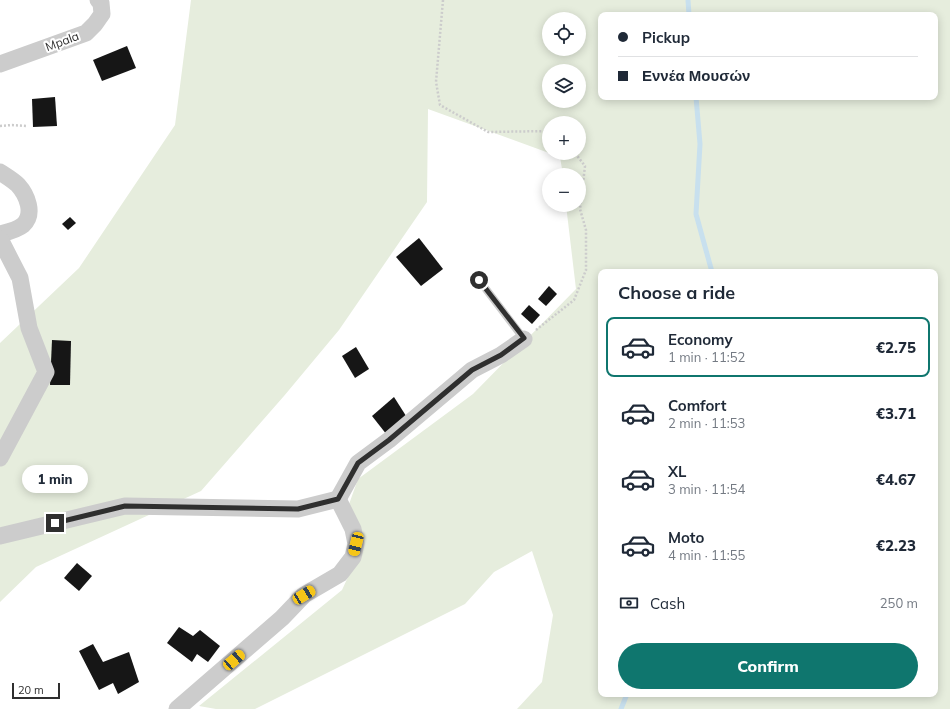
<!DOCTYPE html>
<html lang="en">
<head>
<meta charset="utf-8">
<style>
  :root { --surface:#fff; --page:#f6f6f7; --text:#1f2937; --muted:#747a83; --line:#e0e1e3; --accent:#0f766e }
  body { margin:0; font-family:Mulish,sans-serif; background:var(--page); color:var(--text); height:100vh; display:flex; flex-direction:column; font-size:15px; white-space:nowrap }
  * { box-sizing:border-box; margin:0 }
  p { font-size:13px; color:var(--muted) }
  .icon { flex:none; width:22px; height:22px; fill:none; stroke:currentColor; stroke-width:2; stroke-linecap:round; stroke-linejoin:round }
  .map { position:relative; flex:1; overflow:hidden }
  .side { position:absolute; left:598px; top:269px; width:340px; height:428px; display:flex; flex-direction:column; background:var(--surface); border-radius:8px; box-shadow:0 2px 10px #0003 }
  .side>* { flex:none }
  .guide { position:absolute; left:598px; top:12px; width:340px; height:88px; border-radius:8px; box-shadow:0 2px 10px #0003; display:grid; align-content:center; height:88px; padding:0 20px; background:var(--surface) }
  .fabs { position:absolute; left:542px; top:12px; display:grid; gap:8px }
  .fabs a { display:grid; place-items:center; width:44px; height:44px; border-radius:50%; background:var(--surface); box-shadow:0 2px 10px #0003; font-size:20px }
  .scale { position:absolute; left:12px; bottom:10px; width:48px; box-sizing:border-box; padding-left:4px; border:2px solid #2f2f2f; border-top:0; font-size:11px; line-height:14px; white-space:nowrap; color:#2f2f2f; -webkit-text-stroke:3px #fff; paint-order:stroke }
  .end { position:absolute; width:18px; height:18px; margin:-9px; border:5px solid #2f2f2f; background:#fff; box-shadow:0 0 0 2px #fff }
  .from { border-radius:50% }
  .bubble { position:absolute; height:28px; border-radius:14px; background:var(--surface); box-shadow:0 2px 10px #0003; font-size:13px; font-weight:800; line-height:28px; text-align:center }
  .car { position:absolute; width:12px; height:24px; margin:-12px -6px; border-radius:5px; box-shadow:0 0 3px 1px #0007; background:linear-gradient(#f5c518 24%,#345 0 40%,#f5c518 0 76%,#345 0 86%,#f5c518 0) }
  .guide b { display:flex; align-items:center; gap:14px; height:38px; font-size:15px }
  .guide b+b { border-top:1px solid var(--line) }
  .guide i { width:10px; height:10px; background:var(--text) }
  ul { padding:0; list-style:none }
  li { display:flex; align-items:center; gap:12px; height:60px; margin:0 8px 6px; padding:0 12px; border:2px solid transparent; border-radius:8px }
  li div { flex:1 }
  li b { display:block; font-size:15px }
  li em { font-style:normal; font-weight:800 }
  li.current { border-color:var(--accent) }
  li>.icon { width:36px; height:36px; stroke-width:1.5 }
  h2 { padding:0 20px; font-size:18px; line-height:48px }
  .pay { display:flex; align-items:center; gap:10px; height:44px; padding:0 20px; font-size:15px }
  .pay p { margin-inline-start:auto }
  .primary-button { display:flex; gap:8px; margin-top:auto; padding:8px 20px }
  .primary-button a { flex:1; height:46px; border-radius:24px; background:var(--accent); color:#fff; font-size:16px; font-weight:800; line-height:46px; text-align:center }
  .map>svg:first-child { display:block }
  .green { fill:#e6eddd; fill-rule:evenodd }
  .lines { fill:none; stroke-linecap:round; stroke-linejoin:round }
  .stream { stroke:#c8e0ee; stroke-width:5 }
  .building { fill:#161616 }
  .path { stroke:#ccc; stroke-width:2.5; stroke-dasharray:2 2; stroke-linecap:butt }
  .lane { stroke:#ccc; stroke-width:8 }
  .street { stroke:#ccc; stroke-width:17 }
  .route { stroke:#2f2f2f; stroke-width:5 }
  .labels { text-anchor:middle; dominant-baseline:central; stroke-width:4; stroke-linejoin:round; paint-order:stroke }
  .street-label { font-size:12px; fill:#2f2f2f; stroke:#fff }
</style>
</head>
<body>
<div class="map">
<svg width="950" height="709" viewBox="0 0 950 709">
  <rect width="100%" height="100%" fill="#fff"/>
  <path class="green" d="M191,0H950V709H517L542,682L553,615L532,551L494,572L465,604L255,709H216L199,706L342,590L364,542L348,507L358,479L473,394L576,289L566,205H579V175H563L560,157L550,153H579V123H549V153L428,109L427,202L339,330L284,396L201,491L36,567L0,602V343L79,268L175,125ZM601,15H935V97H601ZM549,19H579V49H549ZM549,71H579V101H549ZM601,272H935V694H601Z"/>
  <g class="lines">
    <g class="stream">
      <path d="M688,0L689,15"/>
      <path d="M696,97L700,144L696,214L712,272"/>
      <path d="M621,709L627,694"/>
    </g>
  </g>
  <g class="building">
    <path d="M127,46L136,68L102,81L93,60Z"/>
    <path d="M55,97L57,126L33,127L32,99Z"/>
    <path d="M70,217L76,223L68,230L62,224Z"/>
    <path d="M419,238L443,269L421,286L396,257Z"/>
    <path d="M549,286L557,294L546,306L538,299Z"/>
    <path d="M529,305L540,315L532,324L521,314Z"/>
    <path d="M52,340L71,341L70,385H50Z"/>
    <path d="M356,347L369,369L355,378L342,356Z"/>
    <path d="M394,397L408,419L387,435L372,416Z"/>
    <path d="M77,563L92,576L79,591L64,578Z"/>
    <path d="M179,627L193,636L200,630L220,646L208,662L197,654L192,662L167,643Z"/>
    <path d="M93,644L103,662L129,652L139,682L118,694L113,683L99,690L79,651Z"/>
  </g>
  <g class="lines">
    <g class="path">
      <path d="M443,0L436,82L440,105L488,132L549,131"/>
      <path d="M0,126L12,125L26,126"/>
      <path d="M536,330L574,300L586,270V230L580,209L585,166L575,153"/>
    </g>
    <path class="lane" d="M479,280L524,339"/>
    <g class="street">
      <path d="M0,64L86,33L95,24L102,14L101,3L98,0"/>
      <path d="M0,172C6,176 13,180 18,185C27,195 35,214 23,225C17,230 8,232 0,234"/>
      <path d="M0,239L20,278L29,328L46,372L0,458"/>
      <path d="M338,499L358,463L389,440L472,370L501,355L524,339"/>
      <path d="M0,536L125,506L298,509L338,499L353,529L356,544L353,557L340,574L304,595L282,618L177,709"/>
    </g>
  </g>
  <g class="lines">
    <path class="route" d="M55,523L125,506L298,509L338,499L358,463L389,440L472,370L501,355L524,338L479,280"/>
  </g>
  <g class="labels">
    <g class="street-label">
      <text transform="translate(62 41) rotate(-20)">Mpala</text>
    </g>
  </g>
</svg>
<div class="fabs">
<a><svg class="icon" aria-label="locate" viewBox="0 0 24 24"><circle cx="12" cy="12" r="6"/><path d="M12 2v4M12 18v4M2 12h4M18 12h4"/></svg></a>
<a><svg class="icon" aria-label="layers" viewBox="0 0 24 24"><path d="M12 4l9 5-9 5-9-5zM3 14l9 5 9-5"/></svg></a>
<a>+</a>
<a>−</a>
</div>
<div class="scale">20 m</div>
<i class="end from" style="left:479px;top:280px"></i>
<i class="end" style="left:55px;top:523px"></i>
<div class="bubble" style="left:22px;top:465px;width:66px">1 min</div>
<i class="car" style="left:356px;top:544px;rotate:194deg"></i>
<i class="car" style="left:304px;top:595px;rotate:59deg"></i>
<i class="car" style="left:234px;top:660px;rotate:49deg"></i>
<div class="guide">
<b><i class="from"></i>Pickup</b>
<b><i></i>Εννέα Μουσών</b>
</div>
<section class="side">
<h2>Choose a ride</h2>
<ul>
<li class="current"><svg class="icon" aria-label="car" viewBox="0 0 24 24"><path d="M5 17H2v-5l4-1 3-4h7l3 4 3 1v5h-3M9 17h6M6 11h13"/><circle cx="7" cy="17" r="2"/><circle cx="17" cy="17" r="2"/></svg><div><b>Economy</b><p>1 min · 11:52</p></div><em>€2.75</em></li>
<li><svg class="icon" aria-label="car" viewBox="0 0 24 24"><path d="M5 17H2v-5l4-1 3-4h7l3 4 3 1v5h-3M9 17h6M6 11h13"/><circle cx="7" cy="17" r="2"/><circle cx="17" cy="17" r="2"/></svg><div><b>Comfort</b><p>2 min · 11:53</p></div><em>€3.71</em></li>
<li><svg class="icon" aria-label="car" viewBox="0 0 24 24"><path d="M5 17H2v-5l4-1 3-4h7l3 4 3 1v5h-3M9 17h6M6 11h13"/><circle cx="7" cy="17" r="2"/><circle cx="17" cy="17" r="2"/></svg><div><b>XL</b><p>3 min · 11:54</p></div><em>€4.67</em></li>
<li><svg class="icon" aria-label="car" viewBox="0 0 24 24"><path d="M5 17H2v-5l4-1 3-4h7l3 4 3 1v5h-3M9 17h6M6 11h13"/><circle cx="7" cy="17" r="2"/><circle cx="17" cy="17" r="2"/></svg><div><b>Moto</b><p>4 min · 11:55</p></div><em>€2.23</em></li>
</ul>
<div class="pay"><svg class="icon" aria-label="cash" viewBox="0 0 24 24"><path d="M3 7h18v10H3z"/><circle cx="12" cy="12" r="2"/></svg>Cash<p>250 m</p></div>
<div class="primary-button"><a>Confirm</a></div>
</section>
</div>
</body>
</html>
